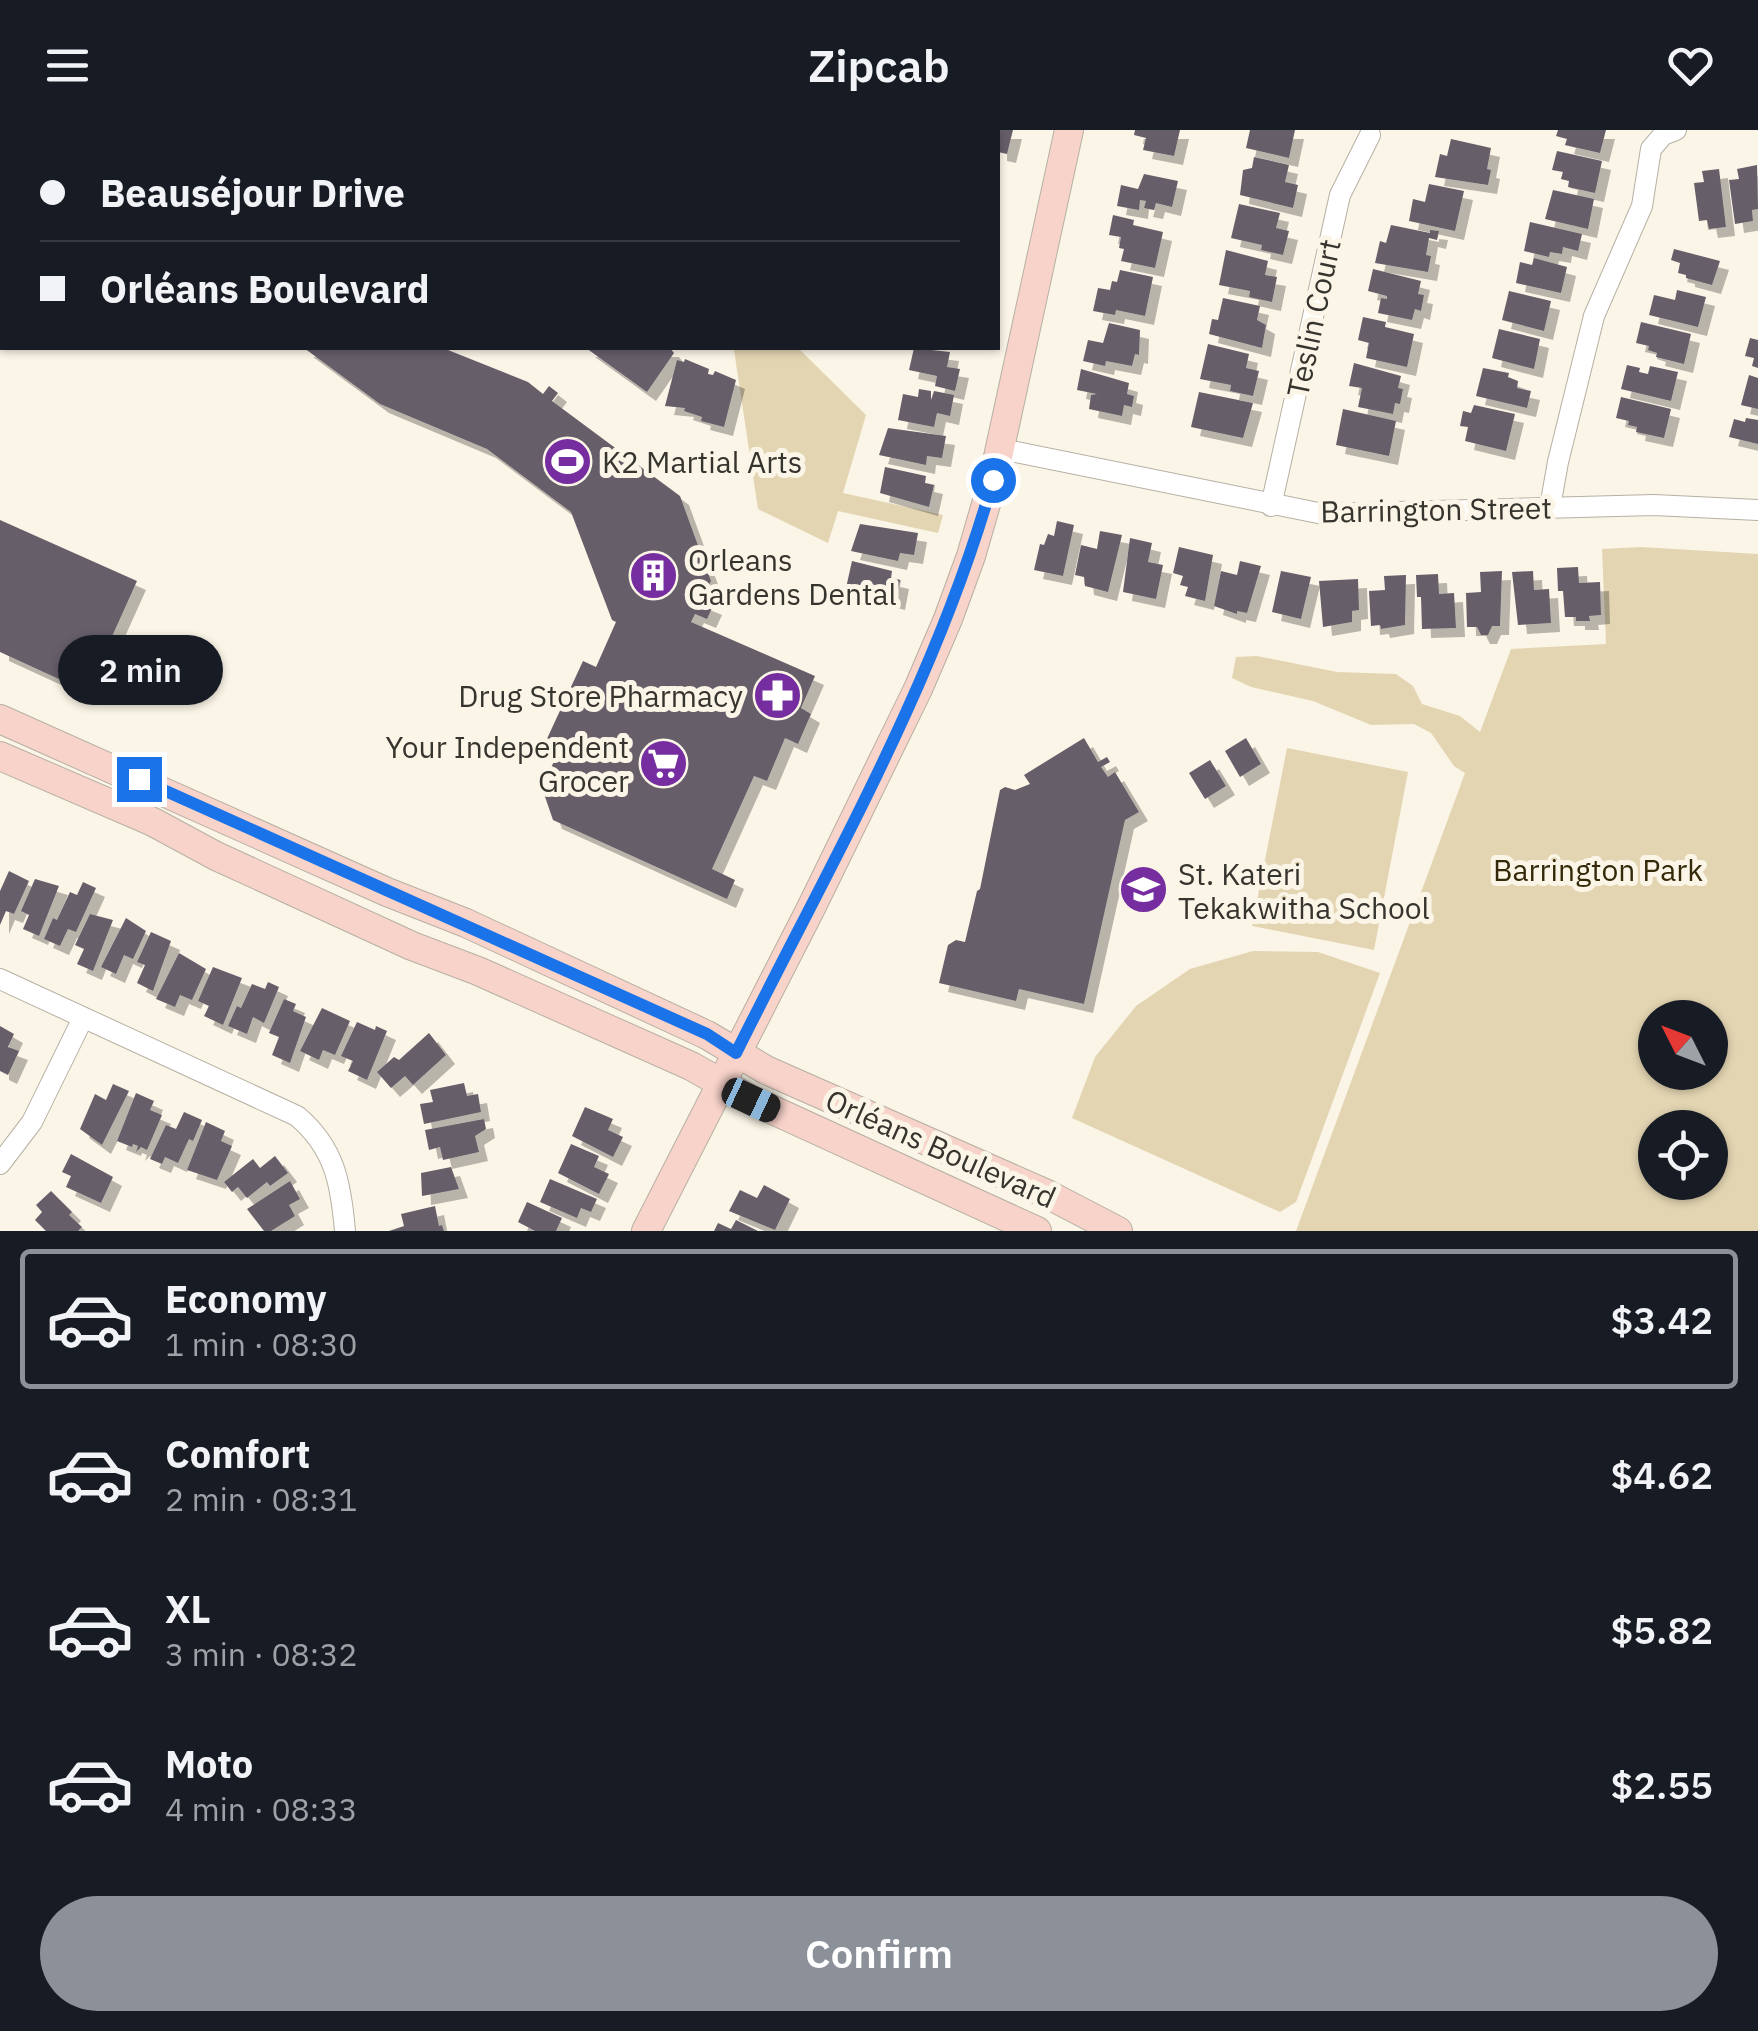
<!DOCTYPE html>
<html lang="en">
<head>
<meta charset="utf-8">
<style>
  :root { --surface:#171b24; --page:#242831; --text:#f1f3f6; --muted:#9ea1a6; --line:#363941; --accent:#8c9099 }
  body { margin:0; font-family:"IBM Plex Sans",sans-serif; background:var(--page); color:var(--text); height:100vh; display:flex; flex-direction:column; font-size:38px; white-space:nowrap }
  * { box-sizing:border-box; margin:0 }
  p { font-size:32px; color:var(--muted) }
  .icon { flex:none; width:55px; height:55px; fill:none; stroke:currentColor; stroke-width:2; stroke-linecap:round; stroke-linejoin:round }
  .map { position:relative; height:1101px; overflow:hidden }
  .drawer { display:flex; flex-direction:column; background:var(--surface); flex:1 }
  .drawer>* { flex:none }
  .guide { position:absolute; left:0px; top:0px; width:1000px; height:220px; box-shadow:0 2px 8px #0004; display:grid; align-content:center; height:220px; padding:0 40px; background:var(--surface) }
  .needle { width:65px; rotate:312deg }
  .tools { position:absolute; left:1638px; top:870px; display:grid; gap:20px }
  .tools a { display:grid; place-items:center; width:90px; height:90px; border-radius:50%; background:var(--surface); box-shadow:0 2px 8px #0004; font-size:50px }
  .end { position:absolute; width:45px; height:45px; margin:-22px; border:12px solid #1a73e8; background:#fff; box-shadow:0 0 0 5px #fff }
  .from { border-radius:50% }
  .bubble { position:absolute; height:70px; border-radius:35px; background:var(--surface); box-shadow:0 2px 8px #0004; font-size:32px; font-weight:600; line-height:70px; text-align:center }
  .car { position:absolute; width:30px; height:60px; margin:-30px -15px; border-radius:12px; box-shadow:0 0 8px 2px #0007; background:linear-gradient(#222 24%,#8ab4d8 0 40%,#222 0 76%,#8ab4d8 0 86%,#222 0) }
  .guide b { display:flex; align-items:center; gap:35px; height:95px; font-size:38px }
  .guide b+b { border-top:2px solid var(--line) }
  .guide i { width:25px; height:25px; background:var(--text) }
  ul { padding:18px 0 0; list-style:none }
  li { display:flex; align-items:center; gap:30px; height:140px; margin:0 20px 15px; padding:0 20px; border:5px solid transparent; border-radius:10px }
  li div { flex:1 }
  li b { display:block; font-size:38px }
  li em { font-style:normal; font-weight:600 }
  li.active { border-color:var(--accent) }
  li>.icon { width:90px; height:90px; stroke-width:1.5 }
  .cta { display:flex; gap:20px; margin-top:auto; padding:20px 40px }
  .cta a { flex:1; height:115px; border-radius:60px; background:var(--accent); color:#fff; font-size:40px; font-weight:600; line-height:115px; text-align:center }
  header { display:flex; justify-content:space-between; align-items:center; height:130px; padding:0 40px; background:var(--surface); font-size:45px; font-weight:600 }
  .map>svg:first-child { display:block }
  .green { fill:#e3d5b2; fill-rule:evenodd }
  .building { fill:#665f6a; filter:url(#shadow) }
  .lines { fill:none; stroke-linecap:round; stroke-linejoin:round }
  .street-casing { stroke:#b6b0a4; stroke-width:22 }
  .secondary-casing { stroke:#b6b0a4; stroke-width:30 }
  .street { stroke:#fff; stroke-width:20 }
  .secondary { stroke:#f8d3ca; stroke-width:28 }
  .route { stroke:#1a73e8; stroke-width:12 }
  .labels { text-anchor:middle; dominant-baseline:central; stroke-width:10; stroke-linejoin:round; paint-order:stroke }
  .street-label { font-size:30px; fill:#36342e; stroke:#fbf5e7 }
  .poi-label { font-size:30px; fill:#36342e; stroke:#fbf5e7; text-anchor:start }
  .park-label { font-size:30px; fill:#342908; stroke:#fbf5e7 }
</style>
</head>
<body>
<header><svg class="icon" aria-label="menu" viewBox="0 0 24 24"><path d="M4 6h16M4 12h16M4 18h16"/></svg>Zipcab<svg class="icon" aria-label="heart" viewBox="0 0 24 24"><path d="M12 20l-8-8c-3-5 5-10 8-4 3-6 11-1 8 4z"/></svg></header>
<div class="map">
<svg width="1758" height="1101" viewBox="0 0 1758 1101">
  <defs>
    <filter id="shadow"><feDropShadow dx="9" dy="9" stdDeviation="0" flood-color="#0004"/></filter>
  </defs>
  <rect width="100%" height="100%" fill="#fbf5e7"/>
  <g class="green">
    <path d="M743,218H798L866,285L843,363L943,385L938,403L838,381L828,413L758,379L734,220Z"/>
    <path d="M1641,417L1758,424V1101H1296L1465,643L1454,636L1431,603L1414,594L1371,595L1313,571L1251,557L1232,548L1236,527L1257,526L1337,542L1396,544L1413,556L1422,574L1460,586L1480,602L1511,519L1606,514L1602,419ZM1655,888H1710V942H1655ZM1655,998H1710V1052H1655Z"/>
    <path d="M1287,618L1408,642L1374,820L1252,796Z"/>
    <path d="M1253,821L1318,822L1380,843L1296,1072L1280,1082L1072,988L1095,927L1136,876L1190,839Z"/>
  </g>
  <g class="building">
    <path d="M998,0H1013L1007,24L998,22Z"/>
    <path d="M1135,0H1180L1174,26L1143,20L1146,8L1134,5Z"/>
    <path d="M1250,0H1295L1289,28L1246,18Z"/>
    <path d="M1558,0H1606L1600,23L1565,15L1567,9L1556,6Z"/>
    <path d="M1451,9L1491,18L1487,39L1491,40L1488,55L1435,47L1440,24L1447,26Z"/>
    <path d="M1557,21L1602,31L1595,63L1568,57L1569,51L1561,49L1563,42L1552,40Z"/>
    <path d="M1254,27L1289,35L1285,52L1298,55L1293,78L1240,65L1243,40L1252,38Z"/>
    <path d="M1757,35L1758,79L1752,80L1753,91L1735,94L1729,50L1739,49L1737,39Z"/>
    <path d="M1719,39L1726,97L1709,99L1707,90L1699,91L1694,53L1704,52L1702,41Z"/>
    <path d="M1144,44L1178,51L1172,77L1156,73L1154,80L1144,78L1146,71L1140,70L1139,80L1117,76L1121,55L1138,59Z"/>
    <path d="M1429,54L1464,61L1455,101L1409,91L1413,69L1425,72Z"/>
    <path d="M1553,60L1594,69L1588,99L1545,89Z"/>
    <path d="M1239,74L1280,83L1276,98L1289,101L1283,125L1261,120L1262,115L1231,108Z"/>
    <path d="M1113,85L1134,90L1133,95L1163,102L1155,138L1121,131L1124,119L1119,118L1121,107L1109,105Z"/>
    <path d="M1530,92L1582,104L1578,121L1563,117L1562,124L1550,122L1549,127L1524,121Z"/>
    <path d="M1391,95L1430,103V100L1439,101L1437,110L1429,108L1426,125L1431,126L1428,142L1375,133L1380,111L1386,113Z"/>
    <path d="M1674,119L1720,131L1712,155L1686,148V145L1678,143L1680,133L1671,130Z"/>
    <path d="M1226,120L1268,131L1265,145L1277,147L1272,172L1249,167L1250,161L1219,155Z"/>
    <path d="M1534,128L1567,137L1561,163L1516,153L1520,132L1532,135Z"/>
    <path d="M1373,139L1421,151L1418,164L1424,165L1421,181L1415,179L1412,190L1378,183L1381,168L1387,169V166L1368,161Z"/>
    <path d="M1120,140L1153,147L1145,186L1116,180L1115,185L1093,181L1098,158L1110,160L1112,151L1117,152Z"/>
    <path d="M1677,160L1706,167L1698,197L1649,185L1654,165L1675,170Z"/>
    <path d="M1509,161L1551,171L1544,201L1502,190Z"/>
    <path d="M1223,168L1260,176L1257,190L1266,195L1262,218L1209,204L1212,189L1218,190Z"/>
    <path d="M1363,187L1386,192L1385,197L1414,204L1407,237L1366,228L1369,213L1358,210Z"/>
    <path d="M1641,192L1691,204L1684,234L1656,227L1657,223L1648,220L1649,216L1636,213Z"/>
    <path d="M1109,193L1140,200L1139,225L1135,224L1132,236L1106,231L1105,236L1083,231L1088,210L1103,213Z"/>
    <path d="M1499,199L1540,209L1534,239L1492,228Z"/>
    <path d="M1750,208L1758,210V238L1752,236L1754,228L1745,226Z"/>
    <path d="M1208,214L1249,224L1246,238L1259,241L1253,266L1230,261L1231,255L1200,249Z"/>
    <path d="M304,218H443L528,252L543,264L549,256L558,263L552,271L680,366L711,451L701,471L713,476L707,489L695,484L691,492L815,546L801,578L811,584L798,614L785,608L767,651L754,646L712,739L735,750L727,769L553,690L542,658L559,620L545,613L583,531L596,537L616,492L612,490L571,382L487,319L380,274Z"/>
    <path d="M586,218H670L674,223L647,262Z"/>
    <path d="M914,218L950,222L947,237L960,239L955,261L935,256L937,246L909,240Z"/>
    <path d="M685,229L709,239L708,244L713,245L715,241L736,250L724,297L701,291L702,287L684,281L685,278L665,276L677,230L684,232Z"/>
    <path d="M1354,233L1401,246L1398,258L1403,259L1400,274L1395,273L1393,284L1358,277L1362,258L1349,256Z"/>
    <path d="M1627,235L1640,238L1639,242L1648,244L1650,236L1678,242L1671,271L1621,259Z"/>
    <path d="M1483,238L1509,243L1508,247L1518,251L1517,258L1531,261L1527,278L1476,266Z"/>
    <path d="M1081,239L1129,253L1127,264L1134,266L1132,277L1124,275L1122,286L1089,279L1091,265L1097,264L1077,260Z"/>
    <path d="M1749,245L1758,248V279L1741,275Z"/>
    <path d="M919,259L931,261V270L934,261L954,265L950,286L937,283L934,297L898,290L903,264L918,267Z"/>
    <path d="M1199,262L1253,273L1243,308L1191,297Z"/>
    <path d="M1621,267L1671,279L1664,308L1636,302L1637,297L1628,295L1629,291L1616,288Z"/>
    <path d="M1474,275L1515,284L1506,321L1465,311L1468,297L1460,296L1463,281L1471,283Z"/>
    <path d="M1343,279L1396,291L1389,326L1336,315Z"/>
    <path d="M1746,288L1758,290V314L1729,307L1734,289L1745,292Z"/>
    <path d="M888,298L946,306L942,328L927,326L926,335L879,325Z"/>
    <path d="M885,337L926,346L925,353L934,355L929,377L880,363Z"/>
    <path d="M0,390L137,451L87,562L0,522Z"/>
    <path d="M1057,391L1074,395L1063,446L1034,440L1040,414L1044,415L1048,404L1054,406Z"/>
    <path d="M860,394L918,403L914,425L900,423L898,431L851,421Z"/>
    <path d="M1100,401L1122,405L1108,462L1085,456L1084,447L1075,445L1081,415L1097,419Z"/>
    <path d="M1130,408L1152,413L1148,432L1163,435L1156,469L1123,462Z"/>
    <path d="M1179,417L1213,425L1205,471L1185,466L1188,457L1180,455L1183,446L1173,443Z"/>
    <path d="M852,431L892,441L891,448L900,450L896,471L846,458Z"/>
    <path d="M1240,431L1261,436L1247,483L1237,481V484L1214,476L1221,441L1237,445Z"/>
    <path d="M1578,437L1579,453L1600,452L1601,485L1589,486L1590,491H1576V487H1565L1563,461H1558L1557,438Z"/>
    <path d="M1281,441L1311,447L1301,489L1272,482Z"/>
    <path d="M1502,441L1500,496H1492L1488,505H1481L1477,497H1467L1466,463L1481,462L1480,442Z"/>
    <path d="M1533,441L1534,460L1549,459L1551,493L1518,495L1512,442Z"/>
    <path d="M1438,444L1439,464L1454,463L1456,498L1422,499L1421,467H1417L1416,445Z"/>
    <path d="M1406,445L1405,495L1381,499L1380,495L1371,496L1369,461L1385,460L1384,446Z"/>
    <path d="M1358,449L1359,480L1352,481V492L1323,497L1319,451Z"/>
    <path d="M1084,608L1098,632L1107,627L1110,632L1101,637L1108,647L1115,642L1139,682L1125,690L1084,874L1019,859L1016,871L939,853L948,815L956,810L965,812L977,761L980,759L1000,660L1005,657L1015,660L1030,654L1024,645Z"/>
    <path d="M1246,608L1261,634L1240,647L1225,621Z"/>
    <path d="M1210,630L1226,656L1205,669L1189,643Z"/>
    <path d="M9,741L29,751L14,784L6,781L0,795V761Z"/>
    <path d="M35,749L59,756L39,806L23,799L29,785L21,781Z"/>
    <path d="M83,752L96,758L76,802L68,799L60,816L44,809L53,788L57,790L70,762L77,765Z"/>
    <path d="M90,784L113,790L93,841L77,834L84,819L75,815Z"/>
    <path d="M126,788L146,801L133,829L124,825L116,844L101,837Z"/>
    <path d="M151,802L171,811L153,861L137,853L145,835L137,832Z"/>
    <path d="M179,823L206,839L192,870L180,865L175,877L156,869Z"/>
    <path d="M213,837L242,848L223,895L204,886L209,876L198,871Z"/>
    <path d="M268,852L279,857L264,893L253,887L247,904L228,896L237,876L241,878L252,854L265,859Z"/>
    <path d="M284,869L296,874L293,881L306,887L290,933L272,925L279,907L269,903Z"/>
    <path d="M322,878L350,891L335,925L323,920L319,930L300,921Z"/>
    <path d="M357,892L375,900L376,896L387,901L367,950L348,941L353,931L341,926Z"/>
    <path d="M0,896L14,904L8,917L19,921L8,945L0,941Z"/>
    <path d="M429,903L446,925L413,955L405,946L391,958L377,942L394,927L399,930Z"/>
    <path d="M464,953L467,966L478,964L481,982L424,994L420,974L433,972L430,960Z"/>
    <path d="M113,954L129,961L102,1015L80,999L95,964L106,970Z"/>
    <path d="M136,963L154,971L150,980L162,985L147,1020L141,1017L136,1022L138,1016L133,1014L132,1017L117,1011Z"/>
    <path d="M585,977L613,989L608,1000L623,1007L613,1027L572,1006Z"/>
    <path d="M184,982L202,990L193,1011L189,1009L178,1033L165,1027L162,1034L150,1029L166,995L176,999Z"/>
    <path d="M484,989L486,999L475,1006L479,1022L443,1030L440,1017L429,1020L425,1000Z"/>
    <path d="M206,992L225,1001L221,1011L232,1016L217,1050L187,1040Z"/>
    <path d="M571,1014L599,1026L594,1037L609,1044L599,1064L558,1043Z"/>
    <path d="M71,1024L113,1047L101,1073L66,1057L71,1046L62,1042Z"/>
    <path d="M275,1026L288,1043L270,1056L267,1052L247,1068L238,1057L232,1062L224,1052L253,1029L260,1038Z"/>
    <path d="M451,1037L459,1059L422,1066L421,1043Z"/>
    <path d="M550,1049L597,1069L591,1082L581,1078L577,1088L540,1072Z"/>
    <path d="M290,1051L300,1069L289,1075L295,1086L271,1101H264L247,1079Z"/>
    <path d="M764,1055L790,1069L775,1100L729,1081L740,1060L757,1068Z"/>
    <path d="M51,1061L72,1082L69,1085L82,1097L78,1101H46L35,1090L42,1082L36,1075Z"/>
    <path d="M527,1072L562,1088L556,1101H535L518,1092Z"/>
    <path d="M435,1076L439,1096L442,1095L444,1101H389L404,1096L401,1084Z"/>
    <path d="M736,1090L758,1101H714L718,1093L731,1099Z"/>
  </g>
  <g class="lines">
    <defs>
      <g id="street">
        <path d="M463,0L466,2"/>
        <path d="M1001,319L1323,384L1654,375L1758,380"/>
        <path d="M1271,376L1340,65L1370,5"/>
        <path d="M1550,377L1558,332L1594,186L1642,76L1651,19L1663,5L1676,0"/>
        <path d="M0,849L297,986C335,1018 341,1054 345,1101"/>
        <path d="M0,1034L32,992L83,888"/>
      </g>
      <g id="secondary">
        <path d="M0,589L387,762L466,793L707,905L766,940L1047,1064L1118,1101"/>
        <path d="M0,626L153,692L216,726L412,816L478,841L691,936L751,970L1037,1101"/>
        <path d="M646,1101L811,778L918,559L948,489L971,426L993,350L1069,0"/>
      </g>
    </defs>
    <use href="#street" class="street-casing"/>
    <use href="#secondary" class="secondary-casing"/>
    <use href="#street" class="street"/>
    <use href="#secondary" class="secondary"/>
  </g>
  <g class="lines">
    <path class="route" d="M139,649L707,904L736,923C829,736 936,553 993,350"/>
  </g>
  <defs>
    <symbol id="stadium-disc" viewBox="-11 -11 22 22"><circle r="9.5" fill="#752da0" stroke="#fbf5e7"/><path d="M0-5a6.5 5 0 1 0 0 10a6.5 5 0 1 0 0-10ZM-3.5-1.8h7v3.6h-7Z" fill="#fff"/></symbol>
    <symbol id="building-disc" viewBox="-11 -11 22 22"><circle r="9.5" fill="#752da0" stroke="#fbf5e7"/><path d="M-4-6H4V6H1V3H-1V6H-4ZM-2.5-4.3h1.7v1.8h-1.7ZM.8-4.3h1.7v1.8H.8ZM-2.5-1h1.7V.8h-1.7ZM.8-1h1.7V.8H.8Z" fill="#fff"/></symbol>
    <symbol id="pharmacy-disc" viewBox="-11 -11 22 22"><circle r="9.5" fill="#752da0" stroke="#fbf5e7"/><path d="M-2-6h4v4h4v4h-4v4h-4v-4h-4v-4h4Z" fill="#fff"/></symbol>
    <symbol id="supermarket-disc" viewBox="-11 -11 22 22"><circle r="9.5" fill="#752da0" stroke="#fbf5e7"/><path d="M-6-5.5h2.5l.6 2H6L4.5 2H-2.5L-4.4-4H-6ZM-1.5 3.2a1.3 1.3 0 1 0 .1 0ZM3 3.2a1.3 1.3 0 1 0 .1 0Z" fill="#fff"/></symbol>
    <symbol id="school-disc" viewBox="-11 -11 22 22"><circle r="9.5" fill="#752da0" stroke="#fbf5e7"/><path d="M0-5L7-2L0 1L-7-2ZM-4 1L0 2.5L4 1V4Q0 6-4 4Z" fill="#fff"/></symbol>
  </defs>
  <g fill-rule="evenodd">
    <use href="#stadium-disc" x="540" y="304" width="55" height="55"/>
    <use href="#building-disc" x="626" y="418" width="55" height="55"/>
    <use href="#pharmacy-disc" x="750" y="538" width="55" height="55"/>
    <use href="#supermarket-disc" x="636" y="606" width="55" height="55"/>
    <use href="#school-disc" x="1116" y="732" width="55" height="55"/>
  </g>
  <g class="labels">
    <g class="street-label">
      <text transform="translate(1313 188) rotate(-78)">Teslin Court</text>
      <text transform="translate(1436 379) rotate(-1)">Barrington Street</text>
      <text transform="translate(941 1018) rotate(24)">Orléans Boulevard</text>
    </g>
    <g class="poi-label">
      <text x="602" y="331">K2 Martial Arts</text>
      <text x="688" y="429">Orleans<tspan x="688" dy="34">Gardens Dental</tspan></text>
      <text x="743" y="565" text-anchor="end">Drug Store Pharmacy</text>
      <text x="629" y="616" text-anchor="end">Your Independent<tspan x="629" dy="34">Grocer</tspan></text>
      <text x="1178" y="743">St. Kateri<tspan x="1178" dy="34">Tekakwitha School</tspan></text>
    </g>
    <g class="park-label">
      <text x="1598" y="739">Barrington Park</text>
    </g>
  </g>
</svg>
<div class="tools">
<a><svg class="needle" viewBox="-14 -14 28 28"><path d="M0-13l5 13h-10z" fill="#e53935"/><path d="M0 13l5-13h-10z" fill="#9ea1a6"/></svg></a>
<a><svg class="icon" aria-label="locate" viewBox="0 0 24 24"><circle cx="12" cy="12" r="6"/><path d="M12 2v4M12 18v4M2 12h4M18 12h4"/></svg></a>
</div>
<i class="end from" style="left:993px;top:350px"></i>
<i class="end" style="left:139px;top:649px"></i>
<div class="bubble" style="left:58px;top:505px;width:165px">2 min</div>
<i class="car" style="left:751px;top:970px;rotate:115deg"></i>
<div class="guide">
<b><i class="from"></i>Beauséjour Drive</b>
<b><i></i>Orléans Boulevard</b>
</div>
</div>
<section class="drawer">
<ul>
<li class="active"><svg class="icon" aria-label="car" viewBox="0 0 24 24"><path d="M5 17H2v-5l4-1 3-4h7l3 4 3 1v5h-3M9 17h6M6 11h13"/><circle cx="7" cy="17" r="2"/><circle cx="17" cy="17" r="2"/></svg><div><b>Economy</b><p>1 min · 08:30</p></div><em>$3.42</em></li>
<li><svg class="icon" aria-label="car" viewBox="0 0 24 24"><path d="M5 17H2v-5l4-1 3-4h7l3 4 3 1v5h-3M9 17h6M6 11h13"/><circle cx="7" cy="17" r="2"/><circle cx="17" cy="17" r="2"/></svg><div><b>Comfort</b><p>2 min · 08:31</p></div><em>$4.62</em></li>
<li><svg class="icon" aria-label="car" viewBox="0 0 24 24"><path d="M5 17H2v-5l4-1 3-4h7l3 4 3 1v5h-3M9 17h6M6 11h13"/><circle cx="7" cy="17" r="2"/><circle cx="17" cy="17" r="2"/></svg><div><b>XL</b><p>3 min · 08:32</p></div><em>$5.82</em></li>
<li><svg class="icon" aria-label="car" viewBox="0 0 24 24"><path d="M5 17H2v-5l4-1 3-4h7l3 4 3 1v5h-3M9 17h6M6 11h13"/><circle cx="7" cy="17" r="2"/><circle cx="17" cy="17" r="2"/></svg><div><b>Moto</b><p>4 min · 08:33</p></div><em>$2.55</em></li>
</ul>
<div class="cta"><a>Confirm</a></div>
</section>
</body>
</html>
